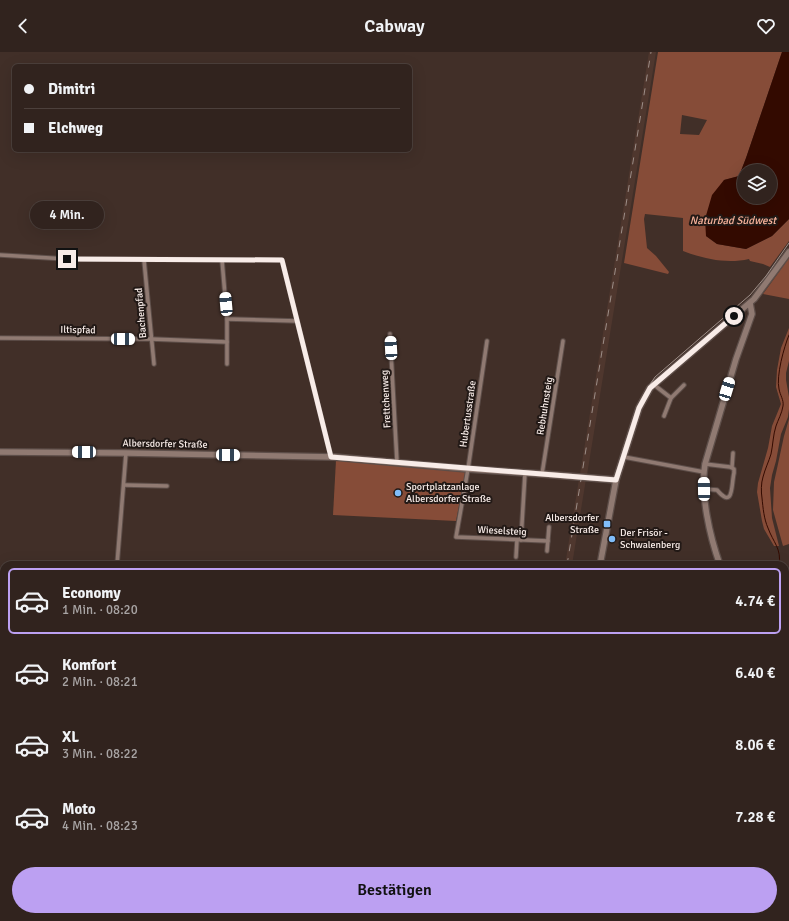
<!DOCTYPE html>
<html lang="de">
<head>
<meta charset="utf-8">
<style>
  :root { --surface:#31231e; --page:#3d2f2b; --text:#f1f3f6; --muted:#a8a4a4; --line:#4c403c; --accent:#bca0f2 }
  body { margin:0; font-family:Signika,sans-serif; background:var(--page); color:var(--text); height:100vh; display:flex; flex-direction:column; font-size:15px; white-space:nowrap }
  * { box-sizing:border-box; margin:0 }
  p { font-size:13px; color:var(--muted) }
  .icon { flex:none; width:22px; height:22px; fill:none; stroke:currentColor; stroke-width:2; stroke-linecap:round; stroke-linejoin:round }
  .map { position:relative; flex:1; overflow:hidden }
  .side { position:absolute; left:0px; top:509px; width:789px; height:360px; display:flex; flex-direction:column; background:var(--surface); border-radius:12px 12px 0 0; box-shadow:0 4px 16px #0002,0 0 0 1px var(--line) }
  .side>* { flex:none }
  .hud { position:absolute; left:12px; top:12px; width:400px; height:88px; border-radius:6px; box-shadow:0 4px 16px #0002,0 0 0 1px var(--line); display:grid; align-content:center; height:88px; padding:0 12px; background:var(--surface) }
  .controls { position:absolute; left:737px; top:112px; display:grid; gap:8px }
  .controls a { display:grid; place-items:center; width:40px; height:40px; border-radius:50%; background:var(--surface); box-shadow:0 4px 16px #0002,0 0 0 1px var(--line); font-size:20px }
  .end { position:absolute; width:18px; height:18px; margin:-9px; border:5px solid #f8ece8; background:#111; box-shadow:0 0 0 2px #111 }
  .from { border-radius:50% }
  .bubble { position:absolute; height:28px; border-radius:14px; background:var(--surface); box-shadow:0 4px 16px #0002,0 0 0 1px var(--line); font-size:13px; font-weight:600; line-height:28px; text-align:center }
  .car { position:absolute; width:12px; height:24px; margin:-12px -6px; border-radius:5px; box-shadow:0 0 3px 1px #0007; background:linear-gradient(#fff 24%,#345 0 40%,#fff 0 76%,#345 0 86%,#fff 0) }
  .hud b { display:flex; align-items:center; gap:14px; height:38px; font-size:15px }
  .hud b+b { border-top:1px solid var(--line) }
  .hud i { width:10px; height:10px; background:var(--text) }
  ul { padding:7px 0 0; list-style:none }
  li { display:flex; align-items:center; gap:12px; height:66px; margin:0 8px 6px; padding:0 4px; border:2px solid transparent; border-radius:6px }
  li div { flex:1 }
  li b { display:block; font-size:15px }
  li em { font-style:normal; font-weight:600 }
  li.active { border-color:var(--accent) }
  li>.icon { width:36px; height:36px; stroke-width:1.5 }
  .cta { display:flex; gap:8px; margin-top:auto; padding:8px 12px }
  .cta a { flex:1; height:46px; border-radius:24px; background:var(--accent); color:#111; font-size:16px; font-weight:600; line-height:46px; text-align:center }
  header { display:flex; justify-content:space-between; align-items:center; height:52px; padding:0 12px; background:var(--surface); font-size:18px; font-weight:600 }
  .map>svg:first-child { display:block }
  .built { fill:#4f372e }
  .green { fill:#864c38; fill-rule:evenodd }
  .water { fill:#330a00; fill-rule:evenodd }
  .lines { fill:none; stroke-linecap:round; stroke-linejoin:round }
  .stream { stroke:#330a00; stroke-width:1 }
  .street-casing { stroke:#5d4e49; stroke-width:5.5 }
  .secondary-casing { stroke:#5d4e49; stroke-width:8 }
  .street { stroke:#907a72; stroke-width:3.5 }
  .secondary { stroke:#907a72; stroke-width:5.5 }
  .tram { stroke:#9e8f89; stroke-width:1 }
  .rail { stroke:#9e8f89; stroke-width:1; stroke-dasharray:7 7; stroke-linecap:butt }
  .route { stroke:#f8ece8; stroke-width:5 }
  .poi-dot { fill:#80bdfa; stroke:#221916; stroke-width:1.5 }
  .labels { text-anchor:middle; dominant-baseline:central; stroke-width:4; stroke-linejoin:round; paint-order:stroke }
  .street-label { font-size:10px; fill:#f8ece8; stroke:#221916 }
  .poi-label { font-size:10px; fill:#f8ece8; stroke:#221916; text-anchor:start }
  .water-label { font-size:11px; font-style:italic; fill:#fab49c; stroke:#221916 }
</style>
</head>
<body>
<header><svg class="icon" aria-label="back" viewBox="0 0 24 24"><path d="M15 5l-7 7 7 7"/></svg>Cabway<svg class="icon" aria-label="heart" viewBox="0 0 24 24"><path d="M12 20l-8-8c-3-5 5-10 8-4 3-6 11-1 8 4z"/></svg></header>
<div class="map">
<svg width="789" height="869" viewBox="0 0 789 869">
  <rect width="100%" height="100%" fill="#412f28"/>
  <g class="built">
    <path d="M649,0H656L587,423L580,422Z"/>
    <path d="M579,427H586L572,513H565Z"/>
  </g>
  <g class="green">
    <path d="M658,0H782L746,106L739,124L724,128L706,184L717,192L746,197L772,184L789,167V189L770,215L763,212L750,209L749,207C727,212 704,207 683,199V166L645,162L644,167L647,196L656,204L669,220L668,222L624,211ZM682,63L707,68L699,83L680,82Z"/>
    <path d="M789,206V247L763,242Z"/>
    <path d="M789,276V309L786,321V328L789,345V357L788,365L781,382L776,409L772,423L770,436L772,466L779,494H774L764,477L762,469L757,440L758,431L768,396L772,374L781,352L776,335L777,318L781,296Z"/>
    <path d="M789,367V492L783,494L773,458L774,430L778,412L784,384Z"/>
    <path d="M336,408L466,419L456,469L333,463Z"/>
    <path d="M785,579H789V627L785,629Z"/>
    <path d="M789,632V869H743V865H785V633Z"/>
    <path d="M196,865H473L494,866V869H196Z"/>
    <rect x="693" y="865" width="47" height="4"/>
  </g>
  <path class="water" d="M782,0H789V167L772,184L746,197L717,192L706,184L705,167L712,143L724,128L739,124L746,106ZM744,119H770V145H744Z"/>
  <g class="lines">
    <g class="stream">
      <path d="M779,513C782,497 773,490 768,476C764,467 763,456 762,446C761,440 761,431 763,425C765,417 769,409 771,402C773,393 773,383 776,374C778,368 782,361 783,354C784,348 780,343 779,337C776,324 784,295 789,283"/>
      <path d="M785,792L789,793"/>
      <path d="M731,869L732,865"/>
    </g>
    <defs>
      <g id="street">
        <path d="M0,203L67,207L282,208L331,405"/>
        <path d="M144,208L154,312"/>
        <path d="M222,208L227,267V312"/>
        <path d="M227,267L297,269"/>
        <path d="M390,282L397,410"/>
        <path d="M0,286L151,287L227,290"/>
        <path d="M487,289L468,417L456,485L548,489"/>
        <path d="M653,332L671,346"/>
        <path d="M664,364L671,346L684,333"/>
        <path d="M624,405L704,420"/>
        <path d="M732,415L733,401"/>
        <path d="M542,422L563,289"/>
        <path d="M124,433L167,434"/>
        <path d="M704,437L717,438C734,458 731,433 734,421V417L730,415L705,412"/>
        <path d="M521,488L525,421"/>
        <path d="M547,499L549,475"/>
        <path d="M516,505L517,488"/>
        <path d="M117,513L126,401"/>
        <path d="M785,538L789,536"/>
        <path d="M0,682H4"/>
        <path d="M0,773L4,724"/>
        <path d="M575,865L618,869"/>
        <path d="M43,869L44,865"/>
        <path d="M89,869L90,865"/>
        <path d="M160,869L161,865"/>
      </g>
      <g id="secondary">
        <path d="M0,400L126,401L334,405L468,417L542,422L616,428"/>
        <path d="M600,513L616,428L639,356L650,336L754,247L789,200"/>
        <path d="M720,513C710,485 700,442 705,412L736,307L752,262L750,251"/>
        <path d="M547,869V865"/>
        <path d="M620,869L621,865"/>
      </g>
    </defs>
    <use href="#street" class="street-casing"/>
    <use href="#secondary" class="secondary-casing"/>
    <use href="#street" class="street"/>
    <use href="#secondary" class="secondary"/>
    <path class="tram" d="M645,345L649,334L655,325L750,243L766,224L789,191"/>
    <g class="rail">
      <path d="M567,513L651,0"/>
      <path d="M512,869V865"/>
    </g>
  </g>
  <g class="lines">
    <path class="route" d="M67,207L282,208L331,405L616,428L639,356L650,336L734,264"/>
  </g>
  <g class="poi-dot">
    <circle cx="398" cy="441" r="4"/>
    <rect x="603" y="468" width="8" height="8" rx="2"/>
    <circle cx="612" cy="487" r="4"/>
  </g>
  <g class="labels">
    <g class="street-label">
      <text transform="translate(141 261) rotate(-95)">Bachenpfad</text>
      <text transform="translate(78 278) rotate(1)">Iltispfad</text>
      <text transform="translate(386 347) rotate(-93)">Frettchenweg</text>
      <text transform="translate(545 354) rotate(-81)">Rebhuhnsteig</text>
      <text transform="translate(468 362) rotate(-82)">Hubertusstraße</text>
      <text transform="translate(165 392) rotate(1)">Albersdorfer Straße</text>
      <text transform="translate(502 479) rotate(3)">Wieselsteig</text>
    </g>
    <g class="poi-label">
      <text x="406" y="435">Sportplatzanlage<tspan x="406" dy="12">Albersdorfer Straße</tspan></text>
      <text x="599" y="466" text-anchor="end">Albersdorfer<tspan x="599" dy="12">Straße</tspan></text>
      <text x="620" y="481">Der Frisör -<tspan x="620" dy="12">Schwalenberg</tspan></text>
    </g>
    <g class="water-label">
      <text x="733" y="168">Naturbad Südwest</text>
    </g>
  </g>
</svg>
<div class="controls">
<a><svg class="icon" aria-label="layers" viewBox="0 0 24 24"><path d="M12 4l9 5-9 5-9-5zM3 14l9 5 9-5"/></svg></a>
</div>
<i class="end from" style="left:734px;top:264px"></i>
<i class="end" style="left:67px;top:207px"></i>
<div class="bubble" style="left:30px;top:149px;width:74px">4 Min.</div>
<i class="car" style="left:226px;top:252px;rotate:355deg"></i>
<i class="car" style="left:123px;top:287px;rotate:91deg"></i>
<i class="car" style="left:391px;top:296px;rotate:357deg"></i>
<i class="car" style="left:727px;top:337px;rotate:17deg"></i>
<i class="car" style="left:84px;top:400px;rotate:270deg"></i>
<i class="car" style="left:228px;top:403px;rotate:91deg"></i>
<i class="car" style="left:704px;top:437px;rotate:359deg"></i>
<div class="hud">
<b><i class="from"></i>Dimitri</b>
<b><i></i>Elchweg</b>
</div>
<section class="side">
<ul>
<li class="active"><svg class="icon" aria-label="car" viewBox="0 0 24 24"><path d="M5 17H2v-5l4-1 3-4h7l3 4 3 1v5h-3M9 17h6M6 11h13"/><circle cx="7" cy="17" r="2"/><circle cx="17" cy="17" r="2"/></svg><div><b>Economy</b><p>1 Min. · 08:20</p></div><em>4.74 €</em></li>
<li><svg class="icon" aria-label="car" viewBox="0 0 24 24"><path d="M5 17H2v-5l4-1 3-4h7l3 4 3 1v5h-3M9 17h6M6 11h13"/><circle cx="7" cy="17" r="2"/><circle cx="17" cy="17" r="2"/></svg><div><b>Komfort</b><p>2 Min. · 08:21</p></div><em>6.40 €</em></li>
<li><svg class="icon" aria-label="car" viewBox="0 0 24 24"><path d="M5 17H2v-5l4-1 3-4h7l3 4 3 1v5h-3M9 17h6M6 11h13"/><circle cx="7" cy="17" r="2"/><circle cx="17" cy="17" r="2"/></svg><div><b>XL</b><p>3 Min. · 08:22</p></div><em>8.06 €</em></li>
<li><svg class="icon" aria-label="car" viewBox="0 0 24 24"><path d="M5 17H2v-5l4-1 3-4h7l3 4 3 1v5h-3M9 17h6M6 11h13"/><circle cx="7" cy="17" r="2"/><circle cx="17" cy="17" r="2"/></svg><div><b>Moto</b><p>4 Min. · 08:23</p></div><em>7.28 €</em></li>
</ul>
<div class="cta"><a>Bestätigen</a></div>
</section>
</div>
</body>
</html>
